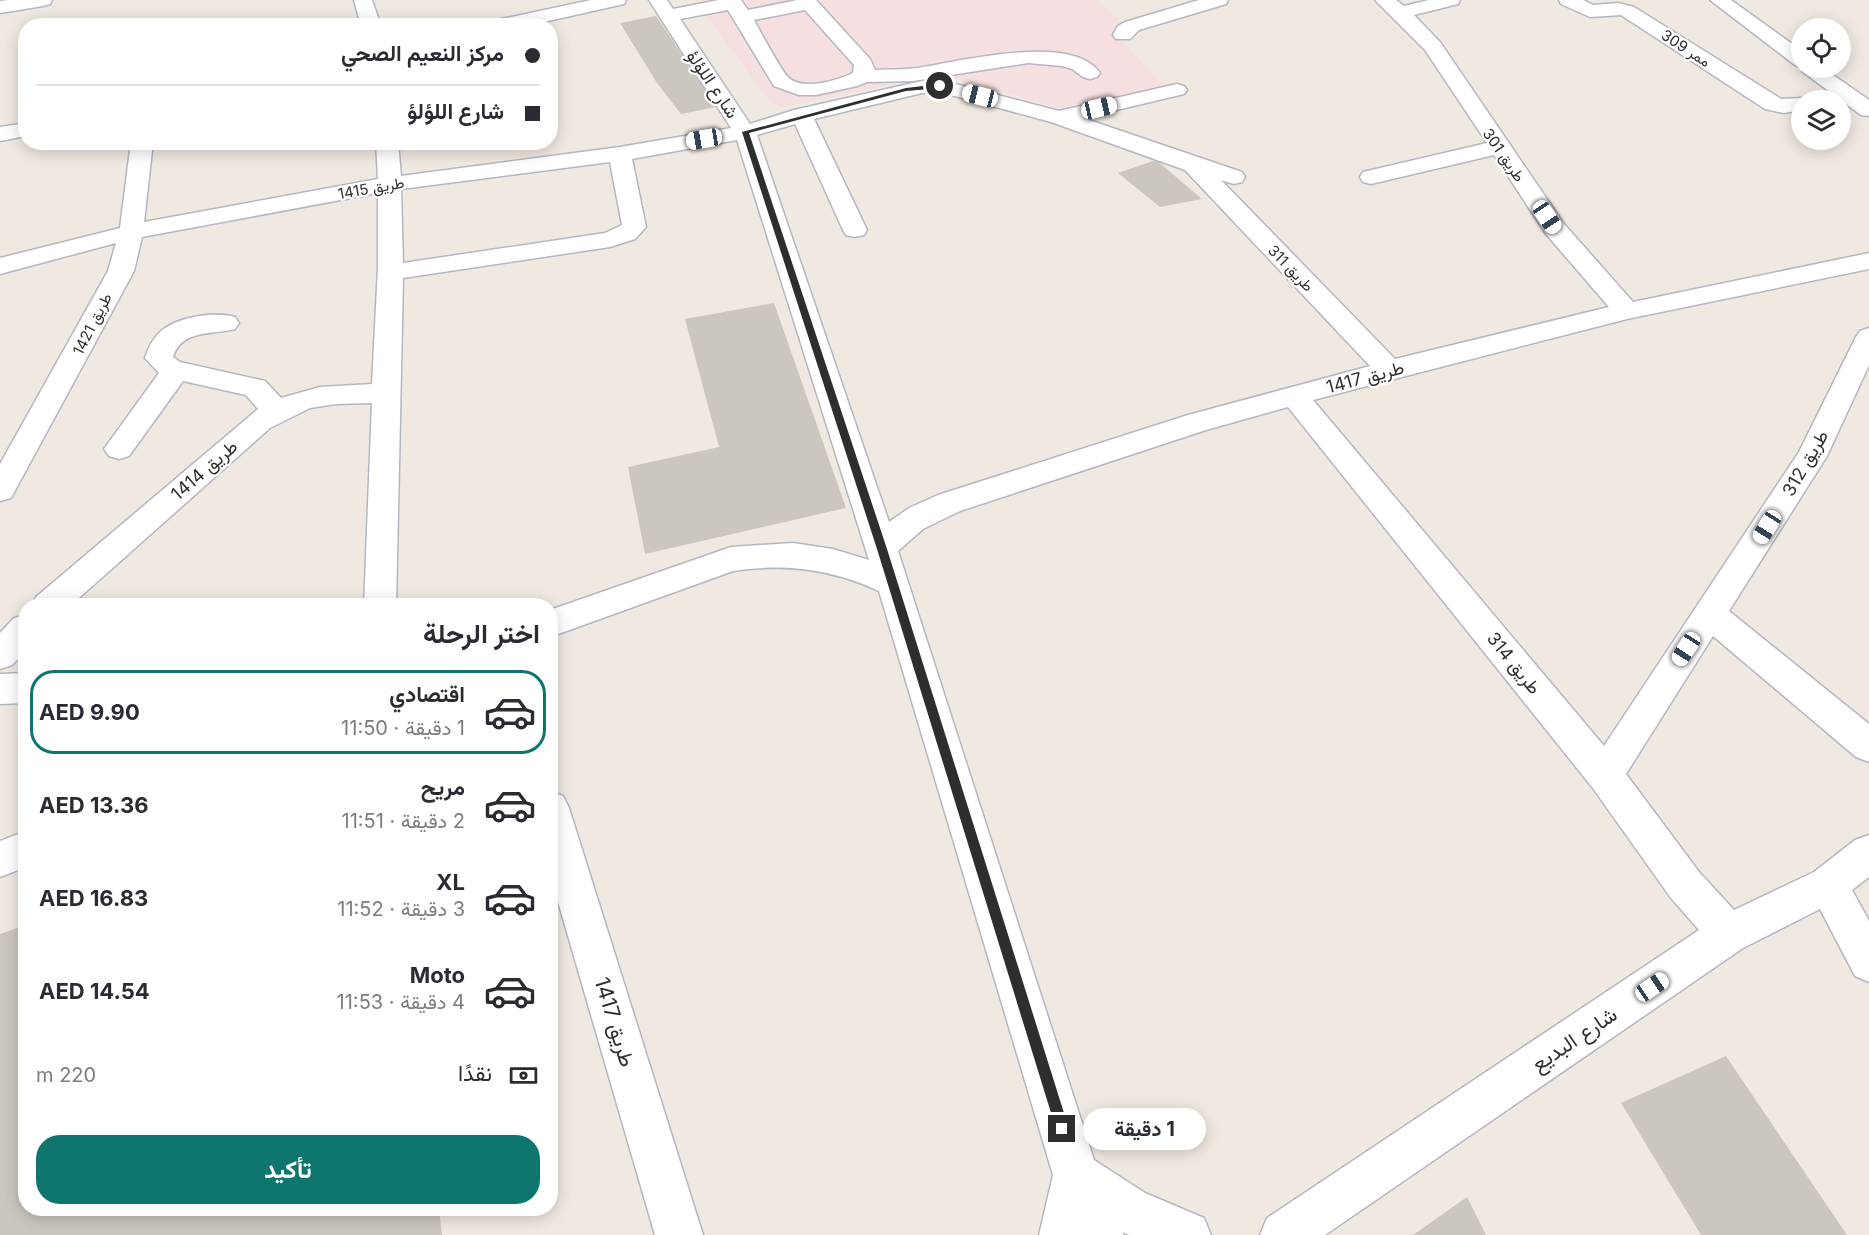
<!DOCTYPE html>
<html lang="ar">
<head>
<meta charset="utf-8">
<style>
  :root { --surface:#fff; --page:#f7f7f7; --text:#2b2b33; --muted:#7c7c81; --line:#e1e1e2; --accent:#0f766e }
  body { margin:0; font-family:Inter,Vazirmatn,sans-serif; background:var(--page); color:var(--text); direction:rtl; height:100vh; display:flex; flex-direction:column; font-size:22px; white-space:nowrap }
  * { box-sizing:border-box; margin:0 }
  p { font-size:20px; color:var(--muted) }
  .icon { flex:none; width:33px; height:33px; fill:none; stroke:currentColor; stroke-width:2; stroke-linecap:round; stroke-linejoin:round }
  .map { position:relative; flex:1; overflow:hidden; direction:ltr }
  .drawer { position:absolute; left:18px; top:598px; width:540px; height:618px; display:flex; flex-direction:column; background:var(--surface); border-radius:24px; box-shadow:0 3px 15px #0003; direction:rtl }
  .drawer>* { flex:none }
  .hud { position:absolute; left:18px; top:18px; width:540px; height:132px; border-radius:24px; box-shadow:0 3px 15px #0003; direction:rtl; display:grid; align-content:center; height:132px; padding:0 18px; background:var(--surface) }
  .controls { position:absolute; left:1791px; top:18px; display:grid; gap:12px }
  .controls a { display:grid; place-items:center; width:60px; height:60px; border-radius:50%; background:var(--surface); box-shadow:0 3px 15px #0003; font-size:30px }
  .end { position:absolute; width:27px; height:27px; margin:-14px; border:8px solid #2e2e2e; background:#fff; box-shadow:0 0 0 3px #fff }
  .from { border-radius:50% }
  .bubble { position:absolute; height:42px; border-radius:21px; background:var(--surface); box-shadow:0 3px 15px #0003; font-size:20px; font-weight:700; line-height:42px; text-align:center; direction:rtl }
  .car { position:absolute; width:18px; height:36px; margin:-18px -9px; border-radius:8px; box-shadow:0 0 4px 2px #0007; background:linear-gradient(#fff 24%,#345 0 40%,#fff 0 76%,#345 0 86%,#fff 0) }
  .hud b { display:flex; align-items:center; gap:21px; height:57px; font-size:22px }
  .hud b+b { border-top:2px solid var(--line) }
  .hud i { width:15px; height:15px; background:var(--text) }
  ul { padding:0; list-style:none }
  li { display:flex; align-items:center; gap:18px; height:84px; margin:0 12px 9px; padding:0 6px; border:3px solid transparent; border-radius:24px }
  li div { flex:1 }
  li b { display:block; font-size:22px }
  li em { font-style:normal; font-weight:700 }
  li.active { border-color:var(--accent) }
  li>.icon { width:54px; height:54px; stroke-width:1.5 }
  h2 { padding:0 18px; font-size:27px; line-height:72px }
  .pay { display:flex; align-items:center; gap:15px; height:66px; padding:0 18px; font-size:22px }
  .pay p { margin-inline-start:auto }
  .cta { display:flex; gap:12px; margin-top:auto; padding:12px 18px }
  .cta a { flex:1; height:69px; border-radius:24px; background:var(--accent); color:#fff; font-size:24px; font-weight:700; line-height:69px; text-align:center }
  .map>svg:first-child { display:block }
  .medical { fill:#f5dfe0 }
  .building { fill:#cbc7bf }
  .lines { fill:none; stroke-linecap:round; stroke-linejoin:round }
  .minor-casing { stroke:#b4b7c1; stroke-width:3 }
  .minor { fill:#fff; fill-rule:evenodd }
  .route { fill:#2e2e2e }
  .labels { text-anchor:middle; dominant-baseline:central; stroke-width:4.5; stroke-linejoin:round; paint-order:stroke }
  .far-street-label { font-size:15px; fill:#2e2e2e; stroke:#fff }
  .street-label { font-size:18px; fill:#2e2e2e; stroke:#fff }
  .near-street-label { font-size:21px; fill:#2e2e2e; stroke:#fff }
</style>
</head>
<body>
<div class="map">
<svg width="1869" height="1235" viewBox="0 0 1869 1235">
  <rect width="100%" height="100%" fill="#efe9e1"/>
  <path class="medical" d="M695,0H1097L1122,22L1120,39L1164,86L1060,108L950,77L929,76L783,107L771,103Z"/>
  <g class="building">
    <path d="M656,16L696,75L721,106L681,114L657,83L620,23Z"/>
    <path d="M1156,160L1202,199L1160,207L1118,173Z"/>
    <path d="M774,303L846,508L645,554L628,467L719,447L685,319Z"/>
    <path d="M26,925V1209H439L442,1235H0V934Z"/>
    <path d="M1726,1056L1847,1235H1701L1621,1103Z"/>
    <path d="M1467,1197L1486,1235H1413Z"/>
  </g>
  <g class="lines">
    <defs>
      <g id="minor">
        <path d="M8,0H52L50,4L43,6L0,13V1Z"/>
        <path d="M354,0H372L381,26H361Z"/>
        <path d="M591,0H626L624,4L526,26H488L490,22L497,20Z"/>
        <path d="M649,0H667L673,9L719,0H741L748,10L797,0H816L870,59L875,70C888,69 903,70 917,68C958,62 1072,32 1100,73L1097,77L1090,79L1083,77L1072,69L1062,66L1028,63L913,81L867,82L857,86L816,95H799L774,86L728,10L680,19L750,124L794,110L922,81L940,80L1059,111L1177,84L1184,86L1187,90L1184,94L1083,118L1242,172L1245,177L1242,182L1234,184L1221,180L1395,359L1609,307L1546,234L1494,155L1371,184L1363,182L1360,177L1363,172L1487,143L1425,50L1375,0H1396L1404,6L1429,0H1460L1458,4L1414,15L1440,42L1564,224L1633,302L1869,253V269L1627,319L1313,400L1604,746L1799,452L1856,337L1860,331L1869,328V365L1827,456L1729,611L1869,724V762L1856,757L1713,636L1626,774L1699,872L1734,910L1814,872L1855,840L1869,835V877L1852,890L1869,921V982L1855,976L1820,909L1743,948L1325,1235H1260L1267,1218L1699,930L1671,898L1592,787L1288,407L1206,430L960,511L923,529L898,551L1094,1160L1145,1193L1204,1218L1211,1235H1129L1122,1232L1124,1235H1039L1053,1175L879,591C831,569 785,563 733,571L550,637V610L731,547L793,543L833,549L869,560L737,140L632,159L646,227L635,239L610,247L403,278L396,606H364L372,403L336,404L310,408L270,428L70,606H32L36,597L258,409L246,395L183,381L129,456L119,459L109,456L104,449L109,442L159,373L145,358C148,349 152,340 159,333C175,317 214,311 235,317L239,323L235,329C213,335 181,329 173,357L180,362L265,381L281,398L320,387L372,384L378,267V193L142,237L134,271L11,498L0,501V464L108,271L116,243L0,274V258L120,228L131,142H153L144,222L378,179L376,142H398L401,176L620,147L731,128ZM805,10L854,65L853,73C838,80 804,91 789,78C782,72 760,31 754,20ZM940,92L1051,122L1185,170L1370,366L1188,415L938,495L909,508L889,522L757,135L795,124L843,230L846,235L855,237L864,235L867,230L814,119L922,93ZM610,162L622,225L605,233L403,263L401,189Z"/>
        <path d="M1199,0H1228L1226,4L1139,30L1130,39H1116L1113,35L1118,26L1125,22Z"/>
        <path d="M1559,0H1583L1593,5L1618,3L1634,7L1781,99L1802,98L1810,100H1802V110L1784,113L1765,109L1621,15L1590,17L1561,4Z"/>
        <path d="M1710,0H1731L1802,51V68H1823L1869,100V116L1861,115L1803,72L1801,67L1795,65Z"/>
        <path d="M26,123V136L0,141V127Z"/>
        <path d="M26,615V651L12,665L0,669V633L14,618Z"/>
        <path d="M26,673V703L0,704V674Z"/>
        <path d="M550,791L563,796L569,808L703,1235H655L550,874Z"/>
        <path d="M26,831V867L0,877V841Z"/>
      </g>
    </defs>
    <use href="#minor" class="minor-casing"/>
    <use href="#minor" class="minor"/>
  </g>
  <path class="route" d="M940,84L942,88L906,91L749,133L887,549L1069,1129L1067,1134L1062,1136L1057,1134L1056,1129L877,549L742,132L906,88Z"/>
  <g class="labels">
    <g class="far-street-label">
      <text transform="translate(1686 48) rotate(33)">ممر 309</text>
      <text transform="translate(1504 155) rotate(55)">طريق 301</text>
      <text transform="translate(371 188) rotate(-10)">طريق 1415</text>
      <text transform="translate(1291 268) rotate(46)">طريق 311</text>
      <text transform="translate(92 324) rotate(-63)">طريق 1421</text>
    </g>
    <g class="street-label">
      <text transform="translate(713 84) rotate(56)">شارع اللؤلؤ</text>
      <text transform="translate(1365 377) rotate(-15)">طريق 1417</text>
      <text transform="translate(1805 463) rotate(-60)">طريق 312</text>
      <text transform="translate(204 470) rotate(-41)">طريق 1414</text>
      <text transform="translate(1514 663) rotate(51)">طريق 314</text>
    </g>
    <g class="near-street-label">
      <text transform="translate(615 1022) rotate(73)">طريق 1417</text>
      <text transform="translate(1574 1039) rotate(-34)">شارع البديع</text>
    </g>
  </g>
</svg>
<div class="controls">
<a><svg class="icon" aria-label="locate" viewBox="0 0 24 24"><circle cx="12" cy="12" r="6"/><path d="M12 2v4M12 18v4M2 12h4M18 12h4"/></svg></a>
<a><svg class="icon" aria-label="layers" viewBox="0 0 24 24"><path d="M12 4l9 5-9 5-9-5zM3 14l9 5 9-5"/></svg></a>
</div>
<i class="end from" style="left:940px;top:86px"></i>
<i class="end" style="left:1062px;top:1129px"></i>
<div class="bubble" style="left:1083px;top:1108px;width:123px">1 دقيقة</div>
<i class="car" style="left:980px;top:96px;rotate:284deg"></i>
<i class="car" style="left:1099px;top:108px;rotate:77deg"></i>
<i class="car" style="left:704px;top:139px;rotate:260deg"></i>
<i class="car" style="left:1547px;top:217px;rotate:146deg"></i>
<i class="car" style="left:1767px;top:527px;rotate:212deg"></i>
<i class="car" style="left:1686px;top:649px;rotate:213deg"></i>
<i class="car" style="left:1652px;top:987px;rotate:56deg"></i>
<div class="hud">
<b><i class="from"></i>مركز النعيم الصحي</b>
<b><i></i>شارع اللؤلؤ</b>
</div>
<section class="drawer">
<h2>اختر الرحلة</h2>
<ul>
<li class="active"><svg class="icon" aria-label="car" viewBox="0 0 24 24"><path d="M5 17H2v-5l4-1 3-4h7l3 4 3 1v5h-3M9 17h6M6 11h13"/><circle cx="7" cy="17" r="2"/><circle cx="17" cy="17" r="2"/></svg><div><b>اقتصادي</b><p>1 دقيقة · 11:50</p></div><em>AED 9.90</em></li>
<li><svg class="icon" aria-label="car" viewBox="0 0 24 24"><path d="M5 17H2v-5l4-1 3-4h7l3 4 3 1v5h-3M9 17h6M6 11h13"/><circle cx="7" cy="17" r="2"/><circle cx="17" cy="17" r="2"/></svg><div><b>مريح</b><p>2 دقيقة · 11:51</p></div><em>AED 13.36</em></li>
<li><svg class="icon" aria-label="car" viewBox="0 0 24 24"><path d="M5 17H2v-5l4-1 3-4h7l3 4 3 1v5h-3M9 17h6M6 11h13"/><circle cx="7" cy="17" r="2"/><circle cx="17" cy="17" r="2"/></svg><div><b>XL</b><p>3 دقيقة · 11:52</p></div><em>AED 16.83</em></li>
<li><svg class="icon" aria-label="car" viewBox="0 0 24 24"><path d="M5 17H2v-5l4-1 3-4h7l3 4 3 1v5h-3M9 17h6M6 11h13"/><circle cx="7" cy="17" r="2"/><circle cx="17" cy="17" r="2"/></svg><div><b>Moto</b><p>4 دقيقة · 11:53</p></div><em>AED 14.54</em></li>
</ul>
<div class="pay"><svg class="icon" aria-label="cash" viewBox="0 0 24 24"><path d="M3 7h18v10H3z"/><circle cx="12" cy="12" r="2"/></svg>نقدًا<p>220 m</p></div>
<div class="cta"><a>تأكيد</a></div>
</section>
</div>
</body>
</html>
